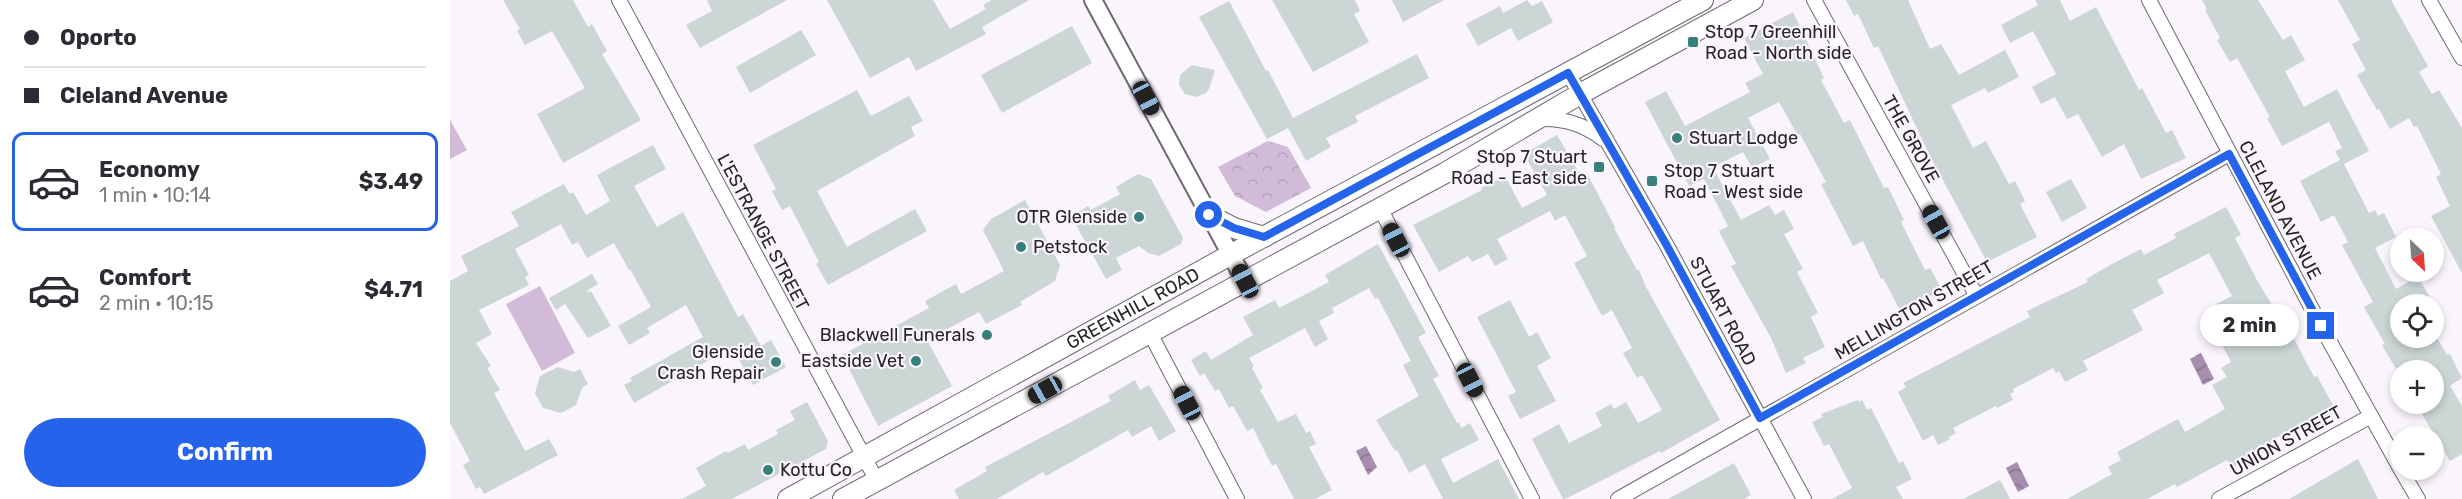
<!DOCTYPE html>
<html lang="en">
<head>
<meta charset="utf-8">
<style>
  :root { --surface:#fff; --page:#f2f2f3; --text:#2b2b33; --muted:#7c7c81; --line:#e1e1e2; --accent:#2563eb }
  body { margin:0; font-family:Rubik,sans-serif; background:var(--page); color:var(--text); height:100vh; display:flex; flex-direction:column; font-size:22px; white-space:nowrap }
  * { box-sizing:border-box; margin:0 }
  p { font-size:20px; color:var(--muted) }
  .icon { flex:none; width:33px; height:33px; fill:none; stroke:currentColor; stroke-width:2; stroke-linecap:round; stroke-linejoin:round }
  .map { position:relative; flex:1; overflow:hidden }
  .sheet { display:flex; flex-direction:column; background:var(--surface); width:450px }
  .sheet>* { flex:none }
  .guide { display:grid; align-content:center; height:132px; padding:0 24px; background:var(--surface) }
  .needle { width:39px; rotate:155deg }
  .buttons { position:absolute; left:1940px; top:228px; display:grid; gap:12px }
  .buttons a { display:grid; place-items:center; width:54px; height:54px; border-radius:50%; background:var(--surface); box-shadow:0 3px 9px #0003; font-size:30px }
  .end { position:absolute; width:27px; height:27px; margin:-14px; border:8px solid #2563eb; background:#fff; box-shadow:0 0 0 3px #fff }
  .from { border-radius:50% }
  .bubble { position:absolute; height:42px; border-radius:21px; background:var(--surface); box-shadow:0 3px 9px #0003; font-size:20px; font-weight:700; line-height:42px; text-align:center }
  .car { position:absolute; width:18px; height:36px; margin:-18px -9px; border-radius:8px; box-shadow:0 0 4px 2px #0007; background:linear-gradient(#222 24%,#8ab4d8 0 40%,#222 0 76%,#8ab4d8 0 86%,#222 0) }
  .guide b { display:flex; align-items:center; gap:21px; height:57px; font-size:22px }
  .guide b+b { border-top:2px solid var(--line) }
  .guide i { width:15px; height:15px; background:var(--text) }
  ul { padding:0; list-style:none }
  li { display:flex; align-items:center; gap:18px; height:99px; margin:0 12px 9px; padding:0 12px; border:3px solid transparent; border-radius:12px }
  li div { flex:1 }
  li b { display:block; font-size:22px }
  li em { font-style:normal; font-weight:700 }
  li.current { border-color:var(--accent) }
  li>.icon { width:54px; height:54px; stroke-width:1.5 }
  .primary-button { display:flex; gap:12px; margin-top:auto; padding:12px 24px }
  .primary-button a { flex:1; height:69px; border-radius:36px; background:var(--accent); color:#fff; font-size:24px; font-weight:700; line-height:69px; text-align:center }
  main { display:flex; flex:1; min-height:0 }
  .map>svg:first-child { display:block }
  .grass { fill:#d2bad9 }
  .park { fill:url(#park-crowns) }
  .water { fill:url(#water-waves) }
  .building { fill:#cbd6d5 }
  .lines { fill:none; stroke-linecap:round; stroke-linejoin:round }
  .minor-casing { stroke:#6e696f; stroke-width:16 }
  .tertiary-casing { stroke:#6e696f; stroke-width:20 }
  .secondary-casing { stroke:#6e696f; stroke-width:22 }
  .minor { stroke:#fff; stroke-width:14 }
  .tertiary { stroke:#fff; stroke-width:16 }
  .secondary { stroke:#fff; stroke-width:20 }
  .route { stroke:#2563eb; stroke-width:8 }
  .poi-dot { fill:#377f7a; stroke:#faf4fc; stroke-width:2 }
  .labels { text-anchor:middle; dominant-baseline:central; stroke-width:4.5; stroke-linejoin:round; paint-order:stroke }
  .poi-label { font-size:18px; fill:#272427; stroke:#faf4fc; text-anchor:start }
  .street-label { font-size:18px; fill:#272427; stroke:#faf4fc }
</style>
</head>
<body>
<main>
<section class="sheet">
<div class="guide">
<b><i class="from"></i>Oporto</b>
<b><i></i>Cleland Avenue</b>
</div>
<ul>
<li class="current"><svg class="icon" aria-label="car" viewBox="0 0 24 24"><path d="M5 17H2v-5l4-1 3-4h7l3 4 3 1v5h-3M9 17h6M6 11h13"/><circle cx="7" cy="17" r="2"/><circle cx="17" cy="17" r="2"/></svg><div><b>Economy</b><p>1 min · 10:14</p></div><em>$3.49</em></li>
<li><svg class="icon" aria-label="car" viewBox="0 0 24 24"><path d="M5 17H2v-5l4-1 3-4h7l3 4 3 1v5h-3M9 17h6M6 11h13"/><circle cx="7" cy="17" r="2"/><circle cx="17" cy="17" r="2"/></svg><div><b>Comfort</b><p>2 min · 10:15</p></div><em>$4.71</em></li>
</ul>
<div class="primary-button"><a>Confirm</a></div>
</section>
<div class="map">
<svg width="2012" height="499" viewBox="0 0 2012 499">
  <defs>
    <pattern id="park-crowns" width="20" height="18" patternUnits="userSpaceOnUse" patternTransform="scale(1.5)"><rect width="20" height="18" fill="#d2bad9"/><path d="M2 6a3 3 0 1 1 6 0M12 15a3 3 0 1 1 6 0" fill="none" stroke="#b4a0ba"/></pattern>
    <pattern id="water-waves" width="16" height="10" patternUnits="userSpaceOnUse" patternTransform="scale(1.5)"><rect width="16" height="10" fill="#a78eaf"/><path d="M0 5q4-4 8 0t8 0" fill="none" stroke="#88748e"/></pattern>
  </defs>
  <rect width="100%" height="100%" fill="#faf4fc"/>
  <g class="grass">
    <path d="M0,120L17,150L0,159Z"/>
    <path d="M90,286L125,353L92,371L56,304Z"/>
  </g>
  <path class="park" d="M818,141L838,147L861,188L816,212L785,196L768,167Z"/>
  <g class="water">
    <path d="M1751,353L1764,379L1753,385L1740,359Z"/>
    <path d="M916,446L927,467L918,475L906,451Z"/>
    <path d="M1567,462L1579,486L1568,492L1556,468Z"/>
  </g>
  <g class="building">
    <path d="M53,0H123L138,27L142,24L157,51L152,54L191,120L113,163L87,114L135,88L102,31L75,45L67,31L70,29Z"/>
    <path d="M257,0H337L250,48L236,25L262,11Z"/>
    <path d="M377,0H483L500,29L536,9L533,5L542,0H579L532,27L536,34L466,71L459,57L420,78Z"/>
    <path d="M822,0H905L910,11L904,14L919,42L863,72Z"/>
    <path d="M942,0H994L953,22Z"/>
    <path d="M1077,0L1082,6L1092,1L1103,22L1068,41L1061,28L1028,46L1016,24L1050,6L1053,13Z"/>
    <path d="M1396,0H1458L1480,49L1491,44L1509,75L1555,50L1569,77L1538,93L1535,88L1501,105L1523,148L1536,141L1559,184L1565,181L1575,201L1570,204L1587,237L1537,262L1480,156L1428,46L1424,48L1408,14L1404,16Z"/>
    <path d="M1585,0H1610L1620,21L1646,7L1689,90L1692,88L1716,133L1722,130L1736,158L1691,179L1674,144L1652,157L1628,114L1617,119L1605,97L1591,104L1582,87L1606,74L1583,31L1560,43L1551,25L1588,5Z"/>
    <path d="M1752,0H1808L1833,40L1841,35L1855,60L1835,71L1854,107L1887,89L1919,151L1894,164L1919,213L1925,210L1928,216L1934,213L1946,237L1925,248L1946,289L1968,277L1984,304H1950V338H1987L1997,355L2000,354L2012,378L2000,386L2012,406V454L2000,461L1966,404H1983V370H1959L1955,363L1946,369L1932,345L1935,344L1914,307L1923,302L1892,245L1898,242L1884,215L1871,222L1850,181L1890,160L1885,151L1892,148L1879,122L1832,146L1817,118L1820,117L1787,58L1780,62L1767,40L1770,38L1755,10L1757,9Z"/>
    <path d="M1888,0H1941L1978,66L1969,72L1982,94L1989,90L2012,128V273L1981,216L2000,206L1986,177L1991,174L1967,126L1964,127L1959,118L1940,129L1929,109L1927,110L1907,75L1916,70L1902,44L1910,40Z"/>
    <path d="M779,1L816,71L818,70L843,118L967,54L979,78L905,116L908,122L876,138L881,147L856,161L838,128L817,139L749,17Z"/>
    <path d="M1343,12L1374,78L1371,80L1394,123L1400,120L1434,188L1438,187L1454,220L1451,222L1475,270L1480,268L1492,290L1451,312L1433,278L1431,279L1413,241L1403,246L1371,184L1376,182L1350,134L1348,136L1329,102L1298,118L1320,159L1302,168L1293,152L1263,167L1291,220L1319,205L1325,215L1334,210L1344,229L1334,234L1353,269L1347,272L1368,313L1361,317L1375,347L1353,358L1356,363L1336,373L1321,338L1281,266L1286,264L1269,231L1278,226L1254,179L1239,186L1195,102L1216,91L1235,126L1300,92L1295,83L1313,74L1294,38Z"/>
    <path d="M622,26L642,63L552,113L531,75Z"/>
    <path d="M351,30L366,55L300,93L286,67Z"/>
    <path d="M742,65L765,70L759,89L756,93L746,97L735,94L729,85L730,75Z"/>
    <path d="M407,90L421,116L459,96L473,121L461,127L465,136L367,191L397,247L465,209L477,231L378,285L366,264L369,262L340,206L332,210L322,191L326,189L303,145Z"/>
    <path d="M1107,135L1131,176L1137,173L1165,227L1164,228L1187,270H1189L1196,287L1270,420L1211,453L1210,451L1115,499H1113L1082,439L1109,424L1119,443L1152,426L1145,413L1161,404L1164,409L1176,402L1188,423L1212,410L1192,375L1187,378L1173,353L1182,348L1162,310L1152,316L1124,263L1137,256L1115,215L1105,221L1100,211L1047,239L1058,259L1045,266L1038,254L1022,262L1018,256L989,272L963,225L1032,190L1031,188L1055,176L1072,208L1097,195L1074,154Z"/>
    <path d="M203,145L216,169L184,186L207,227L233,212L288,317L293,314L311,346L321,340L336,367L303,385L282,347L184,403L174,385L182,381L180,378L253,337L236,305L197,328L200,333L179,345L168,326L201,307L180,269L179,270L164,243L137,258L128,242L122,245L111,224L65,249L79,275L75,277L79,285L29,310L42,334L26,343L41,366L37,368L50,390L44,393L75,451L99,439L108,455L34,494L30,487L26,489L13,465L20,461L0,423V281L18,271L11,256L69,226L61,212L114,184L120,194L123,192L136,215L160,201L147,175Z"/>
    <path d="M688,174L701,179L733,238L731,244L709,256L698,253L689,246L666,258L672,270L656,279L621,216L638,206L641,210L670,194L666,187Z"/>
    <path d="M1621,179L1637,208L1612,222L1596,192Z"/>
    <path d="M575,200L610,265L605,281L570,302L572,305L536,324L529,312L477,340L502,386L428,426L392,355L479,308L475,301L506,284L511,294L554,271L533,230L541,219Z"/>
    <path d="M1776,207L1791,235L1785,238L1808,282L1827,313L1830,312L1864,377L1867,376L1884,407L1826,438L1828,442L1781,469L1777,460L1727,487L1725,484L1697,499H1617L1662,474L1658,467L1671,460L1667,452L1728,419L1735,432L1775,409L1762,385L1777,377L1771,368L1781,362L1768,337L1780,331L1766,304L1782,296L1759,253L1707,280L1714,293L1682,310L1693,330L1633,361L1638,370L1615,382L1609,371L1606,373L1603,368L1563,389L1564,392L1560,394L1563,400L1547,408L1546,406L1503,428L1506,433L1499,437L1500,439L1488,445L1483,435L1473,441L1448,392L1456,387L1453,383L1580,317L1577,311L1638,282L1636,279L1662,264L1691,249L1694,255L1726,238L1724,234Z"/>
    <path d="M928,244L976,333L968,337L989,376L983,379L1007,423L1009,422L1011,428L1020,423L1029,440L991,459L1003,483L1048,459L1069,499H993L975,464L959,473L947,450L945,451L926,420L969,396L953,365L961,361L928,298L925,299L919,288L882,308L884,313L869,321L878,339L865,347L855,328L799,358L804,366L802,368L813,388L810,390L828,422L846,414L856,433L860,431L866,444L859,447L882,490L865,499H844L826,464L822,466L803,428L797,431L783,406L779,408L769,389L765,391L754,373L750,376L741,360L756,351L761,360L803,335L793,317L825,300L829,308L879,282L875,275Z"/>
    <path d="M142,274L148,284L137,291L138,293L141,291L161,326L138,338L115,304L106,310L99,298Z"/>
    <path d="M1060,300L1079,337L1087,332L1101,358L1087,366L1106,401L1070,419L1058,396L1066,392L1027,317Z"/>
    <path d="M108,367L124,372L130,369L138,384L132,388L126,405L111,413L93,408L85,393L90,376Z"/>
    <path d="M685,380L690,390L699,385L726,431L709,441L701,426L682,437L678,430L596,476L593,472L547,499H509L504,490L537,471L535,467L661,401L658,396Z"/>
    <path d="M1408,400L1409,402L1412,400L1417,410L1421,408L1449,463L1453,461L1462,479L1446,487L1453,499H1382L1402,488L1379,444L1374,446L1362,422L1373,417L1371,414Z"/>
    <path d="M357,402L378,441L376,449L282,499H232L256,486L246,468L276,451L278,453L295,444L298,450L328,434L326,430L345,420L340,411Z"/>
    <path d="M1908,459L1928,499H1839Z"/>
    <path d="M1284,463L1301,495L1294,499H1218Z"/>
    <path d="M1550,480L1560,499H1513Z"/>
  </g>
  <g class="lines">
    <defs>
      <g id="minor">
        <path d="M169,0L427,481"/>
        <path d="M1364,0L1526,295"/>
        <path d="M1699,0L1871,326L1950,468"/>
        <path d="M1979,0L2012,58"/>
        <path d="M1118,73L1216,244L1354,499"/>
        <path d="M1090,119C1114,118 1134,124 1153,139"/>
        <path d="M930,208L1082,499"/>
        <path d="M700,333L787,499"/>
        <path d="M1951,470L1968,499"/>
        <path d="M1168,499L1779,154"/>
        <path d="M1769,499L1921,416"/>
      </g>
      <path id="tertiary" d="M643,0L795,281"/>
      <g id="secondary">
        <path d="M759,215L784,228L814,237"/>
        <path id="s1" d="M338,499L780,255L1253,0"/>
        <path d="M393,499L995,173L1130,94L1303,0"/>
      </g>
    </defs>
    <use href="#minor" class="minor-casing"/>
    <use href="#tertiary" class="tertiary-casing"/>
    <use href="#secondary" class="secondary-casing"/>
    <use href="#minor" class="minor"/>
    <use href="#tertiary" class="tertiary"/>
    <use href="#secondary" class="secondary"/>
  </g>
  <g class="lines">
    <path class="route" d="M759,215L784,228L814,237L1118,73L1216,244L1310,418L1779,154L1871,326"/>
  </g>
  <g class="poi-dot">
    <rect x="1237" y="36" width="12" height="12" rx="3"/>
    <circle cx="1227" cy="138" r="6"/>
    <rect x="1143" y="161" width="12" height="12" rx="3"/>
    <rect x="1196" y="175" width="12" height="12" rx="3"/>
    <circle cx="689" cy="217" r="6"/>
    <circle cx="571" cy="247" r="6"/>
    <circle cx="537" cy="335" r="6"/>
    <circle cx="466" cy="361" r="6"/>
    <circle cx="326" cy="362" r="6"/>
    <circle cx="318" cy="470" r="6"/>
  </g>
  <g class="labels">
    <g class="poi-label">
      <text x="1255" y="32">Stop 7 Greenhill<tspan x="1255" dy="21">Road - North side</tspan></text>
      <text x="1239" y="138">Stuart Lodge</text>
      <text x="1137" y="157" text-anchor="end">Stop 7 Stuart<tspan x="1137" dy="21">Road - East side</tspan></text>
      <text x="1214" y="171">Stop 7 Stuart<tspan x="1214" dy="21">Road - West side</tspan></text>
      <text x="677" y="217" text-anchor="end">OTR Glenside</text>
      <text x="583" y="247">Petstock</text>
      <text x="525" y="335" text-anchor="end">Blackwell Funerals</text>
      <text x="314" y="352" text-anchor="end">Glenside<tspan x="314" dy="21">Crash Repair</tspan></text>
      <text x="454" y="361" text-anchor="end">Eastside Vet</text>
      <text x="330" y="470">Kottu Co</text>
    </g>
    <g class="street-label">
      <text transform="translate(1461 139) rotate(61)">THE GROVE</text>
      <text transform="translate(1830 210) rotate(62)">CLELAND AVENUE</text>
      <text transform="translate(313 232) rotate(62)">L'ESTRANGE STREET</text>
      <text stroke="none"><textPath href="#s1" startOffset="394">GREENHILL ROAD</textPath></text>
      <text transform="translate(1464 310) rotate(-30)">MELLINGTON STREET</text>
      <text transform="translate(1273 311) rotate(62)">STUART ROAD</text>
      <text transform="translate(1836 441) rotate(-29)">UNION STREET</text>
    </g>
  </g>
</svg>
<div class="buttons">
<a><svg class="needle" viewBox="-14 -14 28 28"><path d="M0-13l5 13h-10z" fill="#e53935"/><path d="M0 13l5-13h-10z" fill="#7c7c81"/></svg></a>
<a><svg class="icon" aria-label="locate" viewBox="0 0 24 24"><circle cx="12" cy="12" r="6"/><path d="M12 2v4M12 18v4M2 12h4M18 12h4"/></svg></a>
<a>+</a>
<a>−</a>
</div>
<i class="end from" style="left:759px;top:215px"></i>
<i class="end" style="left:1871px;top:326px"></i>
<div class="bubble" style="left:1750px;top:304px;width:99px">2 min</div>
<i class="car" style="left:696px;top:98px;rotate:152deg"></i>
<i class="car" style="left:1486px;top:222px;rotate:331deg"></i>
<i class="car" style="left:946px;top:240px;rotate:332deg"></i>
<i class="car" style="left:795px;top:281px;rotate:332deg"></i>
<i class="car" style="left:1020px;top:380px;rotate:153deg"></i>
<i class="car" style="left:595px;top:390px;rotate:241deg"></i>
<i class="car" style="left:737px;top:403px;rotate:332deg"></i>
</div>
</main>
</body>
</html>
